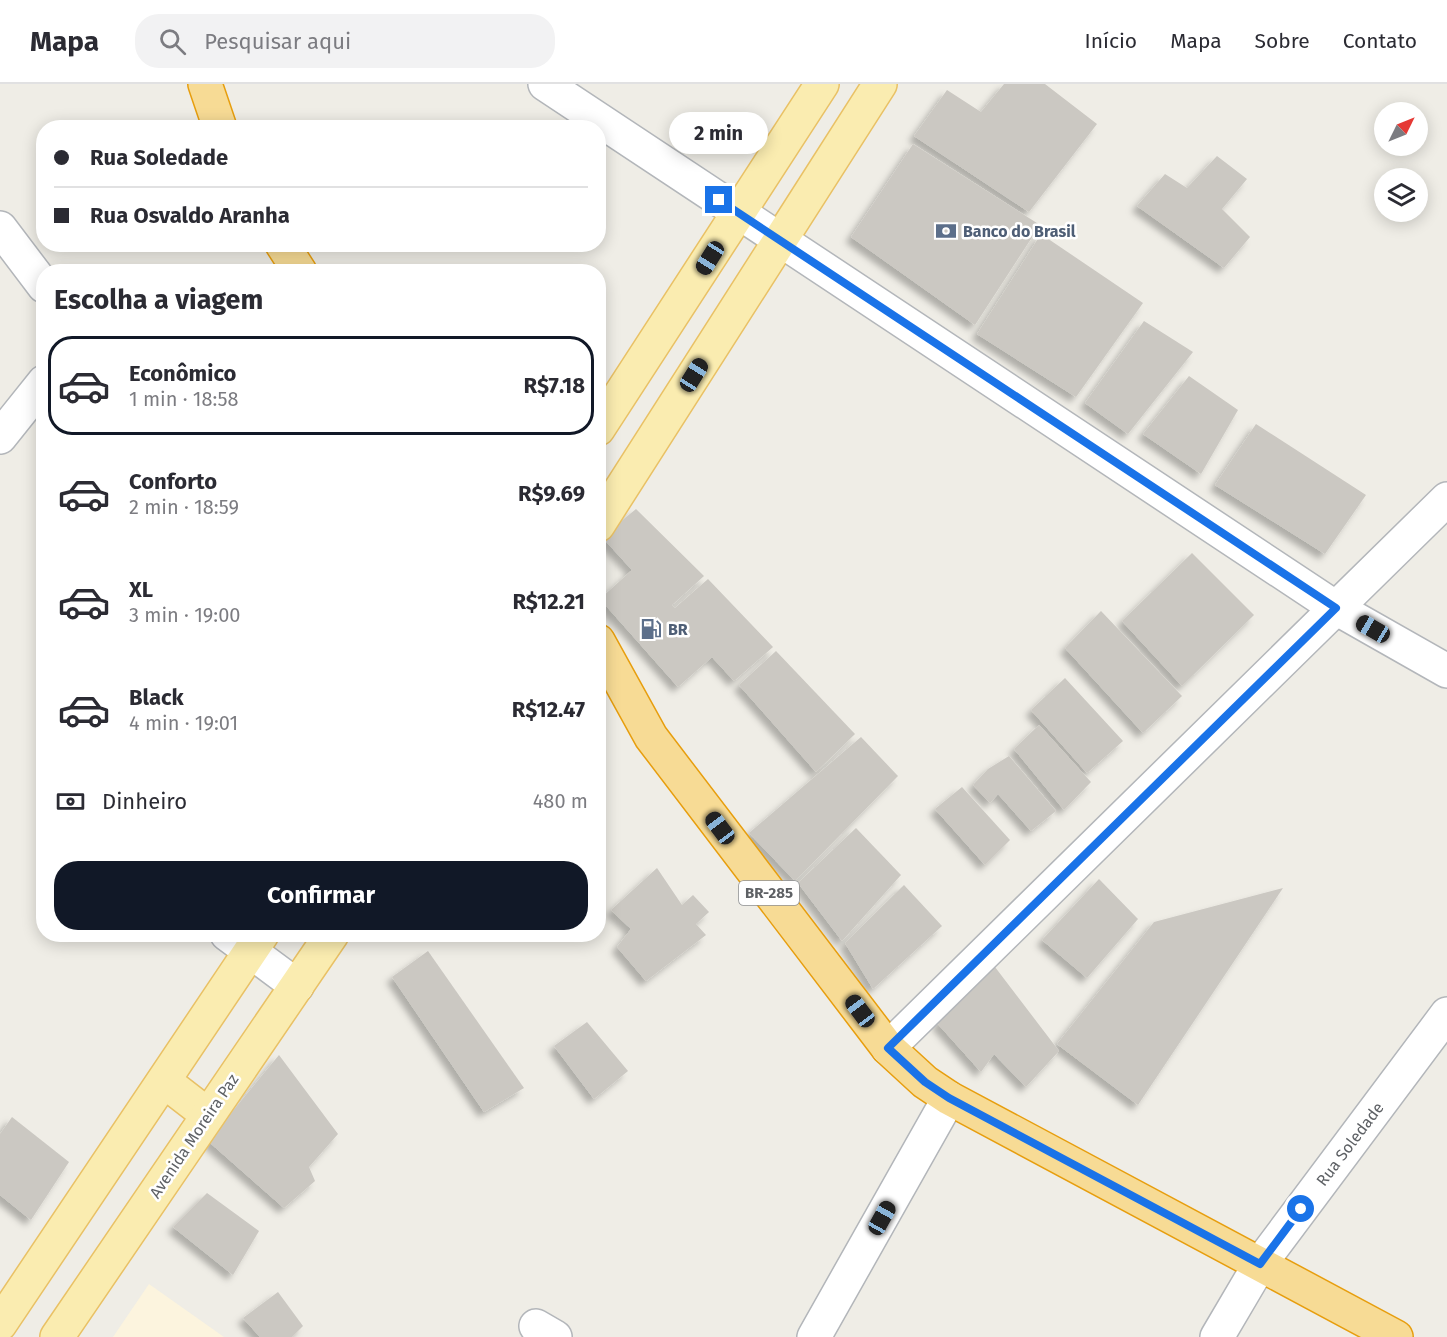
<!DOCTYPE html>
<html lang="pt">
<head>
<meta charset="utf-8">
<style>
  :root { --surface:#fff; --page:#f2f2f3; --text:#2b2b33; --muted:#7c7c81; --line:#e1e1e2; --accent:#111827 }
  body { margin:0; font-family:"Fira Sans",sans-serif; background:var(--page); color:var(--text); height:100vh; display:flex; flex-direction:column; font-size:22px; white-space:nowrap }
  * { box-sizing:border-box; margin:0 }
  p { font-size:20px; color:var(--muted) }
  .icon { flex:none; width:33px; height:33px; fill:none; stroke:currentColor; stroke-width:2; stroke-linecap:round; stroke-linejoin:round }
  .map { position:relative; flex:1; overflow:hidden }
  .sheet { position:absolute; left:36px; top:180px; width:570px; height:678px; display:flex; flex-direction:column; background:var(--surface); border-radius:24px; box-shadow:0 3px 15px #0003 }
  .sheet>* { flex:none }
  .banner { position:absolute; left:36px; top:36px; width:570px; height:132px; border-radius:24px; box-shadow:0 3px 15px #0003; display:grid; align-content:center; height:132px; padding:0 18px; background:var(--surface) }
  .needle { width:39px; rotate:47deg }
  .fabs { position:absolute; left:1374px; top:18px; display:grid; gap:12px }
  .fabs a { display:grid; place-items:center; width:54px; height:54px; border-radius:50%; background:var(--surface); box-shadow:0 3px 15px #0003; font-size:30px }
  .end { position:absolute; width:27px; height:27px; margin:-14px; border:8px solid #1a73e8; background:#fff; box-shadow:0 0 0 3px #fff }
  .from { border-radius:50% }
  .bubble { position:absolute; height:42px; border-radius:21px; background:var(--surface); box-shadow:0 3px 15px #0003; font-size:20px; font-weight:700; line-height:42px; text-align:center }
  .car { position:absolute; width:18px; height:36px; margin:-18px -9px; border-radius:8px; box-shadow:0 0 4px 2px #0007; background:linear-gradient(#222 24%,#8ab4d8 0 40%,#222 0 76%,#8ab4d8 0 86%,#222 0) }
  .banner b { display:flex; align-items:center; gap:21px; height:57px; font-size:22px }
  .banner b+b { border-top:2px solid var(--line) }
  .banner i { width:15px; height:15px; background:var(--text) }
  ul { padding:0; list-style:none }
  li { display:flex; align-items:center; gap:18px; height:99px; margin:0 12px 9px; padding:0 6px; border:3px solid transparent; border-radius:24px }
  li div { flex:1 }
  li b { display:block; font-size:22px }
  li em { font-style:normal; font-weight:700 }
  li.on { border-color:var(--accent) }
  li>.icon { width:54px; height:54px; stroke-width:1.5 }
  h2 { padding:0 18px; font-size:27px; line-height:72px }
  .pay { display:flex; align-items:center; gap:15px; height:66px; padding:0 18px; font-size:22px }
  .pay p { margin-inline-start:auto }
  .primary-button { display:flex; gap:12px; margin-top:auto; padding:12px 18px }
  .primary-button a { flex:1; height:69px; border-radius:24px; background:var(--accent); color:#fff; font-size:24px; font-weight:700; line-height:69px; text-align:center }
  header { display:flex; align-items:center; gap:36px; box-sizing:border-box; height:84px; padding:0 30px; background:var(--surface); border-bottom:2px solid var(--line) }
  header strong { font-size:28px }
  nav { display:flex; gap:33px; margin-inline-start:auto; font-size:21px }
  .search { width:420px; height:54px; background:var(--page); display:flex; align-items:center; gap:15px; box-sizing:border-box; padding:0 21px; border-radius:24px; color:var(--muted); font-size:22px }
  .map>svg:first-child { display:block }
  .commercial { fill:#fcf4de }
  .building { fill:#cbc8c2; filter:url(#shadow) }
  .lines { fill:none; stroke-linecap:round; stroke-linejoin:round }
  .minor-casing { stroke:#b3b6ba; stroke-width:36 }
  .major-casing { stroke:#e9c165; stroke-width:36 }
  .highway-casing { stroke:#e79e0e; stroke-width:36 }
  .minor { stroke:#fff; stroke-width:33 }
  .major { stroke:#faecb0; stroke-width:33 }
  .highway { stroke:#f7db95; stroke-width:33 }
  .route { stroke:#1a73e8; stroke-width:8 }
  .labels { text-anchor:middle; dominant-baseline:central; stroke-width:5; stroke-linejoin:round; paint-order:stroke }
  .shield { fill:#fff; stroke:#8e9093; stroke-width:1.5 }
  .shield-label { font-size:15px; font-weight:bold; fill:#5e6165 }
  .service-label { font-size:16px; font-weight:bold; fill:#4e5e75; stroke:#fff; text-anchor:start }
  .street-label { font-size:16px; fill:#5e6165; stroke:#fff }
</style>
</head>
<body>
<header>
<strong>Mapa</strong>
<div class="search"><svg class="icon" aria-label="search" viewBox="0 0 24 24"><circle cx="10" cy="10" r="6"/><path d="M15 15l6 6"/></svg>Pesquisar aqui</div>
<nav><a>Início</a><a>Mapa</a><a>Sobre</a><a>Contato</a></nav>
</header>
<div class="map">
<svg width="1447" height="1253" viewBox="0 0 1447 1253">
  <defs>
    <filter id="shadow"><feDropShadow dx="-5.5" dy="5.5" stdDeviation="3" flood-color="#0004"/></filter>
  </defs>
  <rect width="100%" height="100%" fill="#efede6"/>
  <path class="commercial" d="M149,1200L224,1253H113Z"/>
  <g class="building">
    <path d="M1004,0H1045L1097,40L1029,128L914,52L947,6L981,28Z"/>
    <path d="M913,60L1040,141L975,241L851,153Z"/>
    <path d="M1217,72L1247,95L1222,125L1250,153L1224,184L1137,122L1165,90L1187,104Z"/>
    <path d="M1041,150L1143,219L1076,313L977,250Z"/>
    <path d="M1144,237L1193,268L1128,350L1085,319Z"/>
    <path d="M1189,292L1238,326L1201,390L1143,350Z"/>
    <path d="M1256,340L1366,411L1325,470L1215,401Z"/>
    <path d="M636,425L704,492L672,521L675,524L708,495L773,563L734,597L712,573L678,603L600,515L632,486L602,453Z"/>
    <path d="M1192,469L1254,531L1182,602L1122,537Z"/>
    <path d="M1101,527L1182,612L1143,649L1065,564Z"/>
    <path d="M776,567L855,650L816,688L739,601Z"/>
    <path d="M1065,594L1123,657L1087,689L1031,626Z"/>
    <path d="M1039,641L1091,698L1064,726L1014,665Z"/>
    <path d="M861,653L898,692L795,797L749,749Z"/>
    <path d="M1009,672L1056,727L1031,747L998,710L990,719L973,701L988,685Z"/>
    <path d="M962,703L1010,756L985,781L935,725Z"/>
    <path d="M856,744L901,791L842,857L798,799Z"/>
    <path d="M657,784L682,821L693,811L709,828L696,840L706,851L646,897L617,863L631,845L611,826Z"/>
    <path d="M1099,795L1138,835L1087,894L1042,856Z"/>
    <path d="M904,801L942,842L873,905L845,859Z"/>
    <path d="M1283,804L1138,1021L1057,960L1154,838Z"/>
    <path d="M428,867L524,1004L484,1028L392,893Z"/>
    <path d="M995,883L1059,967L1026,1003L994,970L981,988L937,939Z"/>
    <path d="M587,938L628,987L594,1015L554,962Z"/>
    <path d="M279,971L338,1050L309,1083L315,1097L284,1124L208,1057Z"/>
    <path d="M12,1033L69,1078L31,1136L0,1111V1050Z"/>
    <path d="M207,1109L259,1147L233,1191L173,1143Z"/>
    <path d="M278,1208L303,1242L292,1253H260L243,1234Z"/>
  </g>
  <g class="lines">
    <defs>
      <g id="minor">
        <path d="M545,0L1336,524L1447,587"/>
        <path d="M0,144L44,202"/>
        <path d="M0,353L44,298"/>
        <path d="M227,850L297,902"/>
        <path d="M888,964L1447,415"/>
        <path d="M536,1242L555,1253"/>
        <path d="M814,1253L949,1014"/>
        <path d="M1217,1253L1260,1180L1447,930"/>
      </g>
      <g id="major">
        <path d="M598,345L822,0"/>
        <path d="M598,441L880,0"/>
        <path d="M164,997L208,1031"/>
        <path d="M0,1240L262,850"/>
        <path d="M57,1253L332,850"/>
      </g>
      <g id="highway">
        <path d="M205,0L220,44"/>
        <path d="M282,160L300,188"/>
        <path d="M598,557L651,653L888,964L925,998L949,1014L1396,1253"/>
      </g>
    </defs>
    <use href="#minor" class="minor-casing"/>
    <use href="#major" class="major-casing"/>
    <use href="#highway" class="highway-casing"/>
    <use href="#minor" class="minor"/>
    <use href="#major" class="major"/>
    <use href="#highway" class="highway"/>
  </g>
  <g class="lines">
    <path class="route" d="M719,116L1336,524L888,964L925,998L949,1014L1260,1180L1301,1125"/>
  </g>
  <defs>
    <symbol id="bank-bare" viewBox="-9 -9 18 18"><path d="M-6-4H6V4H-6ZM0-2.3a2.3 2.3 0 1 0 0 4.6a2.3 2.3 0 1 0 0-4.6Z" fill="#5c6f8a" stroke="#fff" stroke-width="2.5" paint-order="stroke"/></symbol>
    <symbol id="fuel-bare" viewBox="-9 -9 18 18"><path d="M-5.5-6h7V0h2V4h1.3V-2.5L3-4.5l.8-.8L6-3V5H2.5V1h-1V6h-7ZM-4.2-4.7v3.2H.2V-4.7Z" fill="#5c6f8a" stroke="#fff" stroke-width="2.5" paint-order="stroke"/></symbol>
  </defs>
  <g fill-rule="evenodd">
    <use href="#bank-bare" x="931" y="132" width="30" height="30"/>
    <use href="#fuel-bare" x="636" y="530" width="30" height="30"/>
  </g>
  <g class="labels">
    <rect class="shield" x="739" y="797" width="60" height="24" rx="4.5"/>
    <g class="shield-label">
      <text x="769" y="809">BR-285</text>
    </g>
    <g class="service-label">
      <text x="963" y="147">Banco do Brasil</text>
      <text x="668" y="545">BR</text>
    </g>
    <g class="street-label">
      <text transform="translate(194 1052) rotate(-56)">Avenida Moreira Paz</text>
      <text transform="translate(1350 1060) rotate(-53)">Rua Soledade</text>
    </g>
  </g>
</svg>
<div class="fabs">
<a><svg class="needle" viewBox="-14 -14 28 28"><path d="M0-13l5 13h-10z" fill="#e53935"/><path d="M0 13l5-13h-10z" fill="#7c7c81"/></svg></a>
<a><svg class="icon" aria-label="layers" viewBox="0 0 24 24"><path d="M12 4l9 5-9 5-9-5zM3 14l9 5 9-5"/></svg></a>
</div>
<i class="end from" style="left:1301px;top:1125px"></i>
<i class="end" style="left:719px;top:116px"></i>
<div class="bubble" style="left:669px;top:28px;width:99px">2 min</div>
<i class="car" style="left:710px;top:174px;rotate:212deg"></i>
<i class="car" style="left:694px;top:291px;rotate:32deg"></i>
<i class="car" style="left:1373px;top:545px;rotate:300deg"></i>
<i class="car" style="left:720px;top:744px;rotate:323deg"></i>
<i class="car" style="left:860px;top:927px;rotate:323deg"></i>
<i class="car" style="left:882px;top:1134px;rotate:29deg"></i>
<div class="banner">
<b><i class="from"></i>Rua Soledade</b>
<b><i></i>Rua Osvaldo Aranha</b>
</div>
<section class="sheet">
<h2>Escolha a viagem</h2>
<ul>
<li class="on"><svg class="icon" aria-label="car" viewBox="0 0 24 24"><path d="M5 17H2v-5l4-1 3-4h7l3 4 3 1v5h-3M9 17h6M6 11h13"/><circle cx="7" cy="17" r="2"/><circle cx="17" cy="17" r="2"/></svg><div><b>Econômico</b><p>1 min · 18:58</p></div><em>R$7.18</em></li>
<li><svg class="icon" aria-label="car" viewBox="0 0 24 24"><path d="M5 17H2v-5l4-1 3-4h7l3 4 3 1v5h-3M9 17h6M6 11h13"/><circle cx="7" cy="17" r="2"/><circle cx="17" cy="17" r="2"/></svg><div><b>Conforto</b><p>2 min · 18:59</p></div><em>R$9.69</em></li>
<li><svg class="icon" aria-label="car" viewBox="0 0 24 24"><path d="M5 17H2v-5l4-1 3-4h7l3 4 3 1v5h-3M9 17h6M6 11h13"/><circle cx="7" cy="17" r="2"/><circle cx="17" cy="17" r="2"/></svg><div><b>XL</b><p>3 min · 19:00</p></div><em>R$12.21</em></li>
<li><svg class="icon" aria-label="car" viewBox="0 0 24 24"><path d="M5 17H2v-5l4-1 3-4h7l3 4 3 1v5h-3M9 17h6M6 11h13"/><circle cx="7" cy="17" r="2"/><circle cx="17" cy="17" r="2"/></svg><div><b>Black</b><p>4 min · 19:01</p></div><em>R$12.47</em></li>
</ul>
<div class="pay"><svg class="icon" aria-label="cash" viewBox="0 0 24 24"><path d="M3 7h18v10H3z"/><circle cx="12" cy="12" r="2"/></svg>Dinheiro<p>480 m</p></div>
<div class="primary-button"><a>Confirmar</a></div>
</section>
</div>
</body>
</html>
